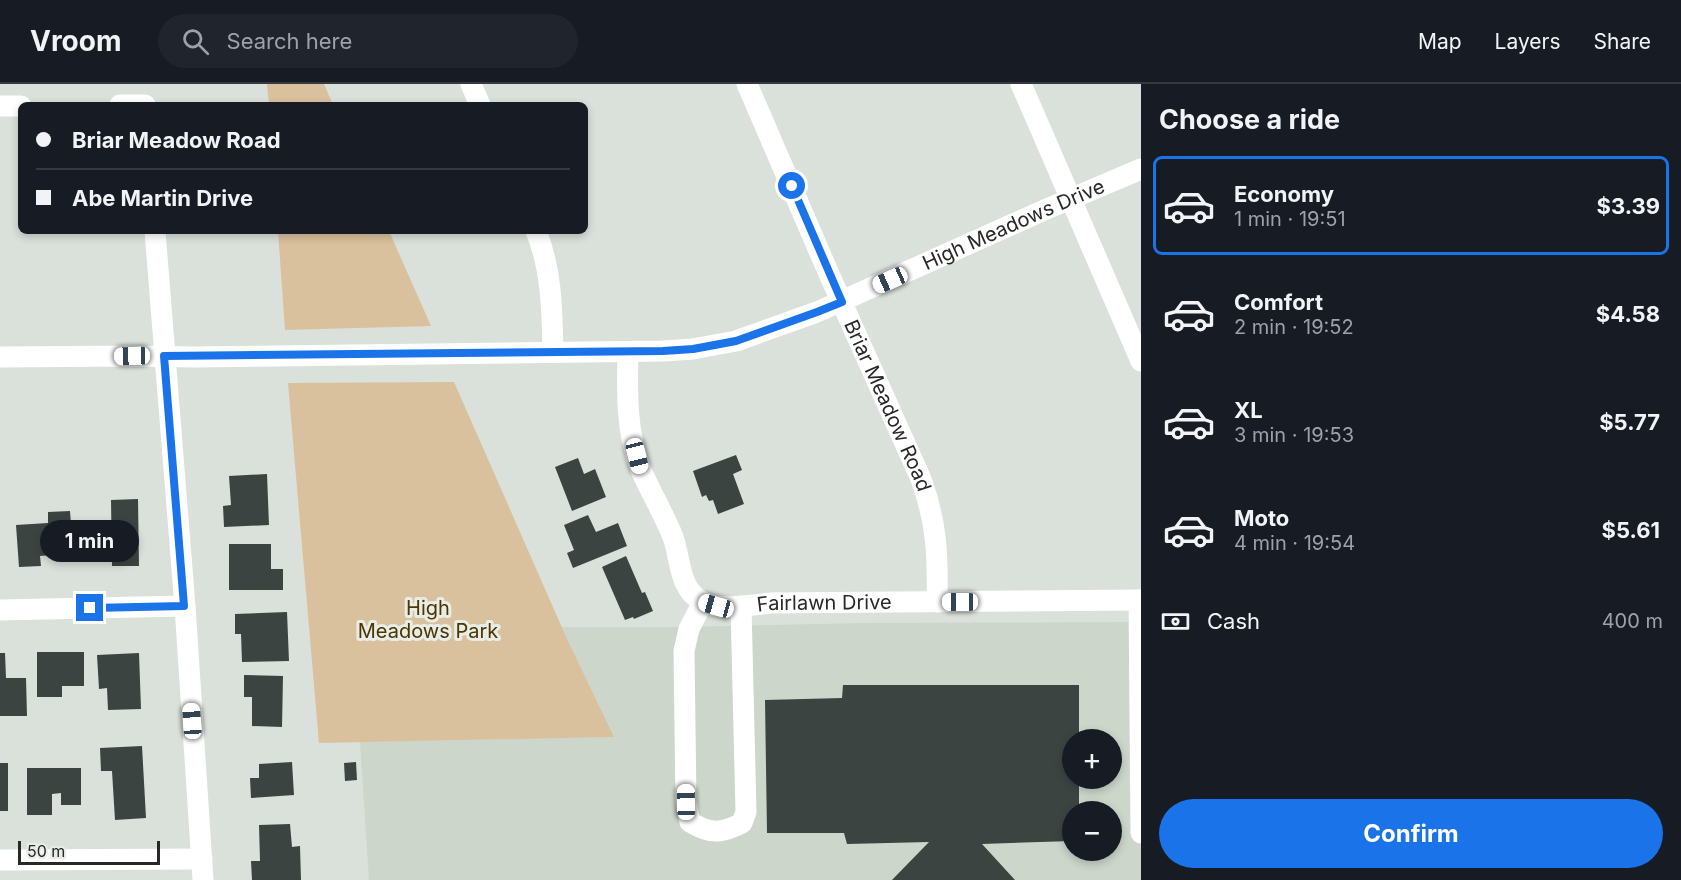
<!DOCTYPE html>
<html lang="en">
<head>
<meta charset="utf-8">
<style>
  :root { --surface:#171b24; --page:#20242c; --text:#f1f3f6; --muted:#9ea1a6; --line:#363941; --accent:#1a73e8 }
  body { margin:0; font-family:Inter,sans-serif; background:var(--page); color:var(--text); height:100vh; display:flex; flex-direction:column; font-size:22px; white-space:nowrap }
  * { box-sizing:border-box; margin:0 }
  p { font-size:20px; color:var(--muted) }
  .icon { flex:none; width:33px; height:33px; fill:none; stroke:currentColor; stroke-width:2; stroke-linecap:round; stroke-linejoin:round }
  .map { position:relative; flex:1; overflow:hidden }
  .details { display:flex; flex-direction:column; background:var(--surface); width:540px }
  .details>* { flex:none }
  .hud { position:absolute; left:18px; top:18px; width:570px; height:132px; border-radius:9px; box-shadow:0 3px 9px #0003; display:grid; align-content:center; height:132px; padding:0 18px; background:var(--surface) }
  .fabs { position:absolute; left:1062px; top:645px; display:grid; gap:12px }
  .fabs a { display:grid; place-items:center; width:60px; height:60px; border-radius:50%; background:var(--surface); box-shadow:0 3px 9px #0003; font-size:30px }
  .scale { position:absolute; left:18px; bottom:15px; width:142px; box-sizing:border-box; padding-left:6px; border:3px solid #272926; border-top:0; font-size:16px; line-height:21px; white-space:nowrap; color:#272926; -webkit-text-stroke:4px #e7ede7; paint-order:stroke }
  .end { position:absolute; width:27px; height:27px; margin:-14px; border:8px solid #1a73e8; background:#fff; box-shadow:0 0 0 3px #fff }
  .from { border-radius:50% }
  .bubble { position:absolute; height:42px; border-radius:21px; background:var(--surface); box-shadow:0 3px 9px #0003; font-size:20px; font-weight:700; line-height:42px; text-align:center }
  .car { position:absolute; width:18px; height:36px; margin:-18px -9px; border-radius:8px; box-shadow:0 0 4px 2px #0007; background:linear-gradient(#fff 24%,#345 0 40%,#fff 0 76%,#345 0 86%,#fff 0) }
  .hud b { display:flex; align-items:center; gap:21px; height:57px; font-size:22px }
  .hud b+b { border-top:2px solid var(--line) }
  .hud i { width:15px; height:15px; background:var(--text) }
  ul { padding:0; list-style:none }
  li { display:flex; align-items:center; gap:18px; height:99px; margin:0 12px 9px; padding:0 6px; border:3px solid transparent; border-radius:9px }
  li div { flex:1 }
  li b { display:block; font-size:22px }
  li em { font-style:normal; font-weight:700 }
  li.on { border-color:var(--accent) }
  li>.icon { width:54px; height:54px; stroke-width:1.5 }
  h2 { padding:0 18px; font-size:27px; line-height:72px }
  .pay { display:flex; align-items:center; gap:15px; height:66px; padding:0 18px; font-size:22px }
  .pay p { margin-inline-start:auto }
  .action { display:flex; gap:12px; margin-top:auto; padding:12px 18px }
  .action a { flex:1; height:69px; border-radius:36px; background:var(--accent); color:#fff; font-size:24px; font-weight:700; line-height:69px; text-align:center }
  header { display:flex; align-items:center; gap:36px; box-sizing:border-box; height:84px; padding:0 30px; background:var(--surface); border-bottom:2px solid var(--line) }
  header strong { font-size:28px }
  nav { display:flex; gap:33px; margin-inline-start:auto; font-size:21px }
  .search { width:420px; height:54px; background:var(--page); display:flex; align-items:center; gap:15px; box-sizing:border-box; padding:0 21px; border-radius:33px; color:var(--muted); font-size:22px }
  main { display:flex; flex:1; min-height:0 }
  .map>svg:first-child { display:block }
  .built { fill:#ccd6cb; fill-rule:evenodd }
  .green { fill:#dac19d }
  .building { fill:#3c4441 }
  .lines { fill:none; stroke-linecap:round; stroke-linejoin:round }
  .minor { stroke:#fff; stroke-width:21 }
  .route { stroke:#1a73e8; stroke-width:8 }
  .labels { text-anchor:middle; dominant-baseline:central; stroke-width:6; stroke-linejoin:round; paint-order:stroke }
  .street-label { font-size:20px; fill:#272926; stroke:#e7ede7 }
  .park-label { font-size:20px; fill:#4f3400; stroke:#e7ede7 }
</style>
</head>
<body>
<header>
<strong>Vroom</strong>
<div class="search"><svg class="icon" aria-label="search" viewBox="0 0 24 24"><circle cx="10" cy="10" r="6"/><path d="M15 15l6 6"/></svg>Search here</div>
<nav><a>Map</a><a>Layers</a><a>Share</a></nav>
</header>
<main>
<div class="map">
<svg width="1141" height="796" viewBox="0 0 1141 796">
  <rect width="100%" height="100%" fill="#dae0da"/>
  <path class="built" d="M1141,538V796H369L360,658L613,653L561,543H680L866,539ZM1072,656H1112V694H1072ZM1072,728H1112V766H1072Z"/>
  <g class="green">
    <path d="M267,0H324L333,21H269Z"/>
    <path d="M278,147H389L431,242L285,246Z"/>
    <path d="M454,298L567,555L614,653L319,659L288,299Z"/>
  </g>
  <g class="building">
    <path d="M736,371L742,386L733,390L744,420L718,430L713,416L709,417L706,411L702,413L693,387Z"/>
    <path d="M578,374L584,390L595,385L606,413L572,427L555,383Z"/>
    <path d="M267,390L269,441L224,443L223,422L231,421L229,392Z"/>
    <path d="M138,415L139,482H112L111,416Z"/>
    <path d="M70,427L73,467L53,468V471L40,472L41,482L19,483L16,441L48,439V428Z"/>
    <path d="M588,431L596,448L618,439L627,462L573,484L567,469L574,466L564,441Z"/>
    <path d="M229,460H271V485H283V506H229Z"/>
    <path d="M626,472L642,509L645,508L653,527L634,535L633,533L625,536L602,483Z"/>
    <path d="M287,528L289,577L242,578L241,550H235V530Z"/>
    <path d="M37,568H84V602H62V613H37Z"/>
    <path d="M0,569H5L6,594H26L27,632H0Z"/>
    <path d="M139,569L141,625L108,626L107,604L99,605L97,571Z"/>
    <path d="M244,591L283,592L282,643L252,642V613H244Z"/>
    <path d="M843,601H1079V656H1072V694H1079V728H1072V757L982,760L1015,796H892L929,758L847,760L844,749H767L765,616L842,614Z"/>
    <path d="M142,662L146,734L115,736L112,687H101L100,664Z"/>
    <path d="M292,678L294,711L251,714L250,694H259V680Z"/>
    <path d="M356,678L357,696L345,697L344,679Z"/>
    <rect x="0" y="679" width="8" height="48"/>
    <path d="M27,684H81V721H61V709L52,710V731H27Z"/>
    <path d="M290,740L292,763L300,762L301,796H252L251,777H260L259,741Z"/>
  </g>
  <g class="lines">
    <g class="minor">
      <path d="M471,0L480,21"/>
      <path id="s1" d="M747,0L829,190L921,395C937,439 938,472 937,518"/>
      <path d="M1021,0L1141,277"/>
      <path d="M120,21H145"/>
      <path d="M0,22H21"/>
      <path d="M155,147L185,522L203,796"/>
      <path d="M536,147C552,186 552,227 553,268"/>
      <path id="s2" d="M628,268C627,307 626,349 641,386C651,409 664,430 673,453C681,475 678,505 703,518C721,527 752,521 771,519L1141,516"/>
      <path id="s3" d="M0,273L132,272L195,273L663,267L693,265L736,257L817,228L1042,127L1141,85"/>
      <path d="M1139,516L1141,749"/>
      <path d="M703,518L689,545L684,567L686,718L690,738C710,750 721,750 742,739L746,728L741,522"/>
      <path d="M0,526L185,522"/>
      <path d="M0,776L202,775"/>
    </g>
  </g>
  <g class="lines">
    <path class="route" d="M90,524L184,522L164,272L663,267L693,265L736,257L817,228L842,218L792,102"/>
  </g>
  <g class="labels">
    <g class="street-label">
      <text stroke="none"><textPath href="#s3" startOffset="1038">High Meadows Drive</textPath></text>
      <text stroke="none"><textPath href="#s1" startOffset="351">Briar Meadow Road</textPath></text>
      <text stroke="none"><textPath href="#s2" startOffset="390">Fairlawn Drive</textPath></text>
    </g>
    <g class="park-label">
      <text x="428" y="524">High<tspan x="428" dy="23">Meadows Park</tspan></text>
    </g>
  </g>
</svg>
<div class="fabs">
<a>+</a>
<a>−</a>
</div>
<div class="scale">50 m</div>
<i class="end from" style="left:792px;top:102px"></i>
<i class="end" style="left:90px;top:524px"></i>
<div class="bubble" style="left:40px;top:436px;width:99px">1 min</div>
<i class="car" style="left:890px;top:196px;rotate:246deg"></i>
<i class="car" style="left:132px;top:272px;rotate:269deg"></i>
<i class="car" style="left:637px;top:372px;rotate:166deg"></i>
<i class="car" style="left:960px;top:518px;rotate:270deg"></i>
<i class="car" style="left:716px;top:522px;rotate:286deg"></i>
<i class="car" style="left:192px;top:637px;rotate:356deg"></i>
<i class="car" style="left:686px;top:718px;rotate:359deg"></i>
<div class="hud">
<b><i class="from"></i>Briar Meadow Road</b>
<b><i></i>Abe Martin Drive</b>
</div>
</div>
<section class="details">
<h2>Choose a ride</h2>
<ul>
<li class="on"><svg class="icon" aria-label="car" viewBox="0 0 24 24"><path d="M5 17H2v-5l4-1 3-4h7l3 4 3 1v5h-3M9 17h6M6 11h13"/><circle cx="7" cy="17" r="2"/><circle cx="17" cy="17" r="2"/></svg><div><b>Economy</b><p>1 min · 19:51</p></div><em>$3.39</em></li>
<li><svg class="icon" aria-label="car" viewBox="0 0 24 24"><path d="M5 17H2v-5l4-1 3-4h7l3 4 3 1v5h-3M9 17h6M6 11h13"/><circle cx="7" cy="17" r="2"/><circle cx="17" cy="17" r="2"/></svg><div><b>Comfort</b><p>2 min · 19:52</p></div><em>$4.58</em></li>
<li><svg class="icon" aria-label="car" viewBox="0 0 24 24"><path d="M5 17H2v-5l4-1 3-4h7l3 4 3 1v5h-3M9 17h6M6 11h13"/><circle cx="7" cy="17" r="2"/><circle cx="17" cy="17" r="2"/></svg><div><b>XL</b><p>3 min · 19:53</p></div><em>$5.77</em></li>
<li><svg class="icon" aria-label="car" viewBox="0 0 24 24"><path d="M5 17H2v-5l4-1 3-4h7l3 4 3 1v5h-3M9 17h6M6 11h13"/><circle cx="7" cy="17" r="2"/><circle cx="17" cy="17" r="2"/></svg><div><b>Moto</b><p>4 min · 19:54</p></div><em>$5.61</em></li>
</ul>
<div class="pay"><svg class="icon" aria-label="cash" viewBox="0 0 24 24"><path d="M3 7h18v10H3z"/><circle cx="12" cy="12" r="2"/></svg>Cash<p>400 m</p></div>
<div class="action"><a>Confirm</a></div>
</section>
</main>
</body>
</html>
